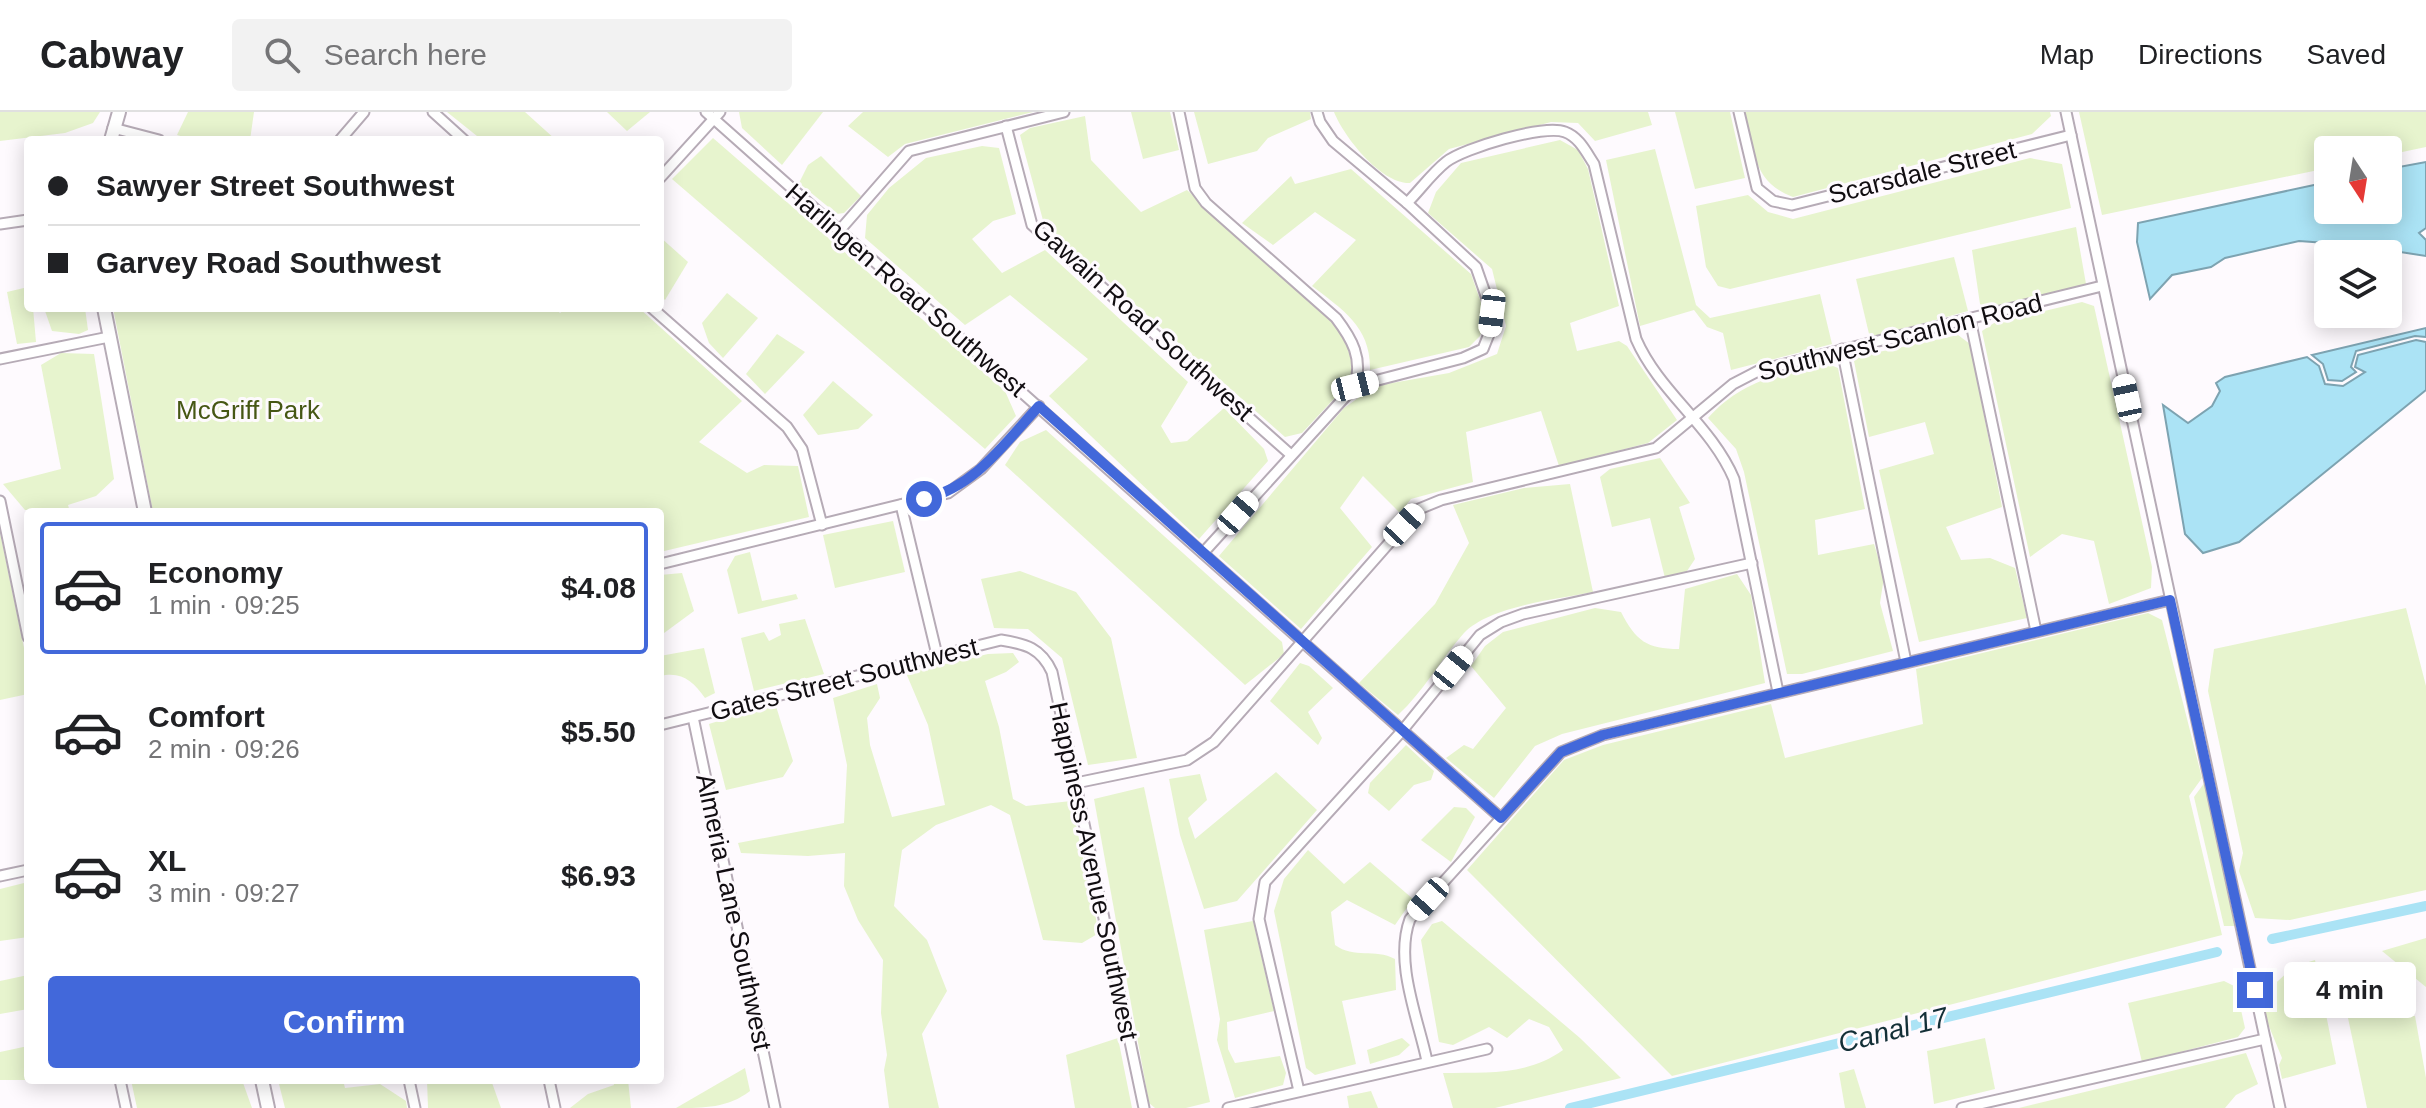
<!DOCTYPE html>
<html lang="en">
<head>
<meta charset="utf-8">
<style>
  :root { --surface:#fff; --page:#f2f2f2; --text:#202124; --muted:#757577; --line:#e0e0e0; --accent:#4268da }
  body { margin:0; font-family:Helvetica,sans-serif; background:var(--page); color:var(--text); height:100vh; display:flex; flex-direction:column; font-size:30px; white-space:nowrap }
  * { box-sizing:border-box; margin:0 }
  p { font-size:26px; color:var(--muted) }
  .icon { flex:none; width:44px; height:44px; fill:none; stroke:currentColor; stroke-width:2; stroke-linecap:round; stroke-linejoin:round }
  .map { position:relative; flex:1; overflow:hidden }
  .details { position:absolute; left:24px; top:396px; width:640px; height:576px; display:flex; flex-direction:column; background:var(--surface); border-radius:8px; box-shadow:0 4px 20px #0003 }
  .details>* { flex:none }
  .guide { position:absolute; left:24px; top:24px; width:640px; height:176px; border-radius:8px; box-shadow:0 4px 20px #0003; display:grid; align-content:center; height:176px; padding:0 24px; background:var(--surface) }
  .needle { width:52px; rotate:168deg }
  .tools { position:absolute; left:2314px; top:24px; display:grid; gap:16px }
  .tools a { display:grid; place-items:center; width:88px; height:88px; border-radius:8px; background:var(--surface); box-shadow:0 4px 20px #0003; font-size:40px }
  .end { position:absolute; width:36px; height:36px; margin:-18px; border:10px solid #4268da; background:#fff; box-shadow:0 0 0 4px #fff }
  .from { border-radius:50% }
  .bubble { position:absolute; height:56px; border-radius:8px; background:var(--surface); box-shadow:0 4px 20px #0003; font-size:26px; font-weight:700; line-height:56px; text-align:center }
  .car { position:absolute; width:24px; height:48px; margin:-24px -12px; border-radius:10px; box-shadow:0 0 6px 2px #0007; background:linear-gradient(#fff 24%,#345 0 40%,#fff 0 76%,#345 0 86%,#fff 0) }
  .guide b { display:flex; align-items:center; gap:28px; height:76px; font-size:30px }
  .guide b+b { border-top:2px solid var(--line) }
  .guide i { width:20px; height:20px; background:var(--text) }
  ul { padding:14px 0 0; list-style:none }
  li { display:flex; align-items:center; gap:24px; height:132px; margin:0 16px 12px; padding:0 8px; border:4px solid transparent; border-radius:8px }
  li div { flex:1 }
  li b { display:block; font-size:30px }
  li em { font-style:normal; font-weight:700 }
  li.selected { border-color:var(--accent) }
  li>.icon { width:72px; height:72px; stroke-width:1.5 }
  .button { display:flex; gap:16px; margin-top:auto; padding:16px 24px }
  .button a { flex:1; height:92px; border-radius:8px; background:var(--accent); color:#fff; font-size:32px; font-weight:700; line-height:92px; text-align:center }
  header { display:flex; align-items:center; gap:48px; box-sizing:border-box; height:112px; padding:0 40px; background:var(--surface); border-bottom:2px solid var(--line) }
  header strong { font-size:38px }
  nav { display:flex; gap:44px; margin-inline-start:auto; font-size:28px }
  .search { width:560px; height:72px; background:var(--page); display:flex; align-items:center; gap:20px; box-sizing:border-box; padding:0 28px; border-radius:8px; color:var(--muted); font-size:30px }
  .map>svg:first-child { display:block }
  .green { fill:#e7f4ce }
  .water { fill:#abe3f5; stroke:#7da3b1; stroke-width:2 }
  .lines { fill:none; stroke-linecap:round; stroke-linejoin:round }
  .canal { stroke:#abe3f5; stroke-width:10 }
  .street-casing { stroke:#b6abb6; stroke-width:13 }
  .secondary-casing { stroke:#b6abb6; stroke-width:16 }
  .street { stroke:#fff; stroke-width:9 }
  .secondary { stroke:#fff; stroke-width:12 }
  .route { stroke:#4268da; stroke-width:10 }
  .labels { text-anchor:middle; dominant-baseline:central; stroke-width:6; stroke-linejoin:round; paint-order:stroke }
  .street-label { font-size:26px; fill:#110d11; stroke:#fefafe }
  .park-label { font-size:26px; fill:#465714; stroke:#fefafe }
  .water-label { font-size:28px; font-style:italic; fill:#132f37; stroke:#fefafe }
</style>
</head>
<body>
<header>
<strong>Cabway</strong>
<div class="search"><svg class="icon" aria-label="search" viewBox="0 0 24 24"><circle cx="10" cy="10" r="6"/><path d="M15 15l6 6"/></svg>Search here</div>
<nav><a>Map</a><a>Directions</a><a>Saved</a></nav>
</header>
<div class="map">
<svg width="2426" height="996" viewBox="0 0 2426 996">
  <rect width="100%" height="100%" fill="#fefafe"/>
  <g class="green">
    <path d="M0,0H100L93,11L65,21L0,29Z"/>
    <path d="M188,0H254L250,28H194L177,23Z"/>
    <path d="M447,0H525L556,28H482Z"/>
    <path d="M607,0H650L627,19Z"/>
    <path d="M739,0H823L782,53L742,16Z"/>
    <path d="M863,0H1033L905,32L888,45L848,14Z"/>
    <path d="M1131,0H1170L1179,38L1143,47Z"/>
    <path d="M1194,0H1310L1311,7L1268,26L1257,39L1208,52Z"/>
    <path d="M1334,0H1648L1652,13L1595,29L1578,11L1551,10L1449,37L1410,71C1381,72 1344,25 1334,0Z"/>
    <path d="M1675,0H1730L1745,66L1695,77Z"/>
    <path d="M1745,0H2050L2051,4L2032,22L1793,85C1752,70 1755,38 1745,0Z"/>
    <path d="M2079,0H2426V35L2388,43V38H2328V56L2102,103Z"/>
    <path d="M1085,4L1091,48L1141,100L1187,78L1335,213L1346,230L1353,255L1347,273L1302,321L1285,325L1044,112L1020,23L1030,16Z"/>
    <path d="M713,26L1005,279L1016,304L985,337L672,67Z"/>
    <path d="M1560,28L1578,38L1588,57L1619,194L1570,211L1577,239L1619,229L1627,234L1677,308L1648,331L1559,354L1541,299L1466,320L1473,370L1411,387L1400,401L1363,364L1340,396L1372,435L1301,517L1219,444L1344,296L1375,274L1449,261L1497,242L1506,214L1492,157L1428,101L1436,80L1461,51Z"/>
    <path d="M982,34L999,36L1016,102L993,109L972,127L1002,161L1045,138L1188,270L1161,314L1171,331L1187,329L1224,296L1264,337L1268,349L1199,427L1049,284L1088,247L1010,183L965,213L865,126L867,103L889,76L926,46Z"/>
    <path d="M1655,37L1696,193L1710,206L1820,182L1832,232L1731,258L1723,221L1707,215L1694,198L1640,214L1606,48Z"/>
    <path d="M821,44L861,84L844,101L837,102L799,71L808,53Z"/>
    <path d="M2030,46L2062,52L2071,96L1730,177L1718,174L1706,155L1696,94L1748,83L1768,100L1793,107Z"/>
    <path d="M1351,57L1471,162L1485,202L1480,224L1469,235L1370,258C1371,215 1343,198 1312,174L1356,128L1315,100L1273,133L1242,111L1291,64L1295,72Z"/>
    <path d="M2076,115L2086,172L1987,198L1980,192L1972,138Z"/>
    <path d="M660,125L688,150L665,188L660,183Z"/>
    <path d="M1954,145L1968,199L1870,226L1856,167Z"/>
    <path d="M28,175V196H33L36,230L17,232L7,180Z"/>
    <path d="M727,181L758,206L723,246L709,231L702,211Z"/>
    <path d="M2082,190L2094,194L2152,455L2151,476L2109,492L2094,429L2062,422L2030,445L1982,219L1994,211Z"/>
    <path d="M44,196H85L88,218L79,222L52,219Z"/>
    <path d="M113,196H554L560,201L567,196H639L742,289L699,330L747,361L764,353L798,354L809,405L660,440V400H153Z"/>
    <path d="M777,222L805,240L765,282L746,262Z"/>
    <path d="M1958,223L1970,232L2002,395L1946,415L1961,448L1990,446L2015,456L2027,506L1919,530L1879,358L1934,342L1925,310L1869,325L1854,249L1860,244Z"/>
    <path d="M61,241L94,242L114,367L96,384L68,393L70,400L25,398L3,372L61,357L41,253Z"/>
    <path d="M1823,250L1838,256L1865,397L1815,408L1818,443L1874,432L1884,465L1880,491L1893,539L1802,562H1787L1744,360L1736,337L1708,306C1740,270 1778,262 1823,250Z"/>
    <path d="M833,269L873,303L858,317L818,323L803,303Z"/>
    <path d="M1046,318L1282,530L1284,542L1245,573L1005,353L1020,330Z"/>
    <path d="M1660,346L1690,391L1679,395L1695,447L1685,462L1665,466L1650,406L1612,415L1600,365L1610,357Z"/>
    <path d="M1570,372L1593,480C1558,487 1490,494 1464,521C1440,548 1424,579 1398,603L1359,571L1435,492L1469,431L1453,393L1524,376Z"/>
    <path d="M893,409L905,460L835,476L823,423Z"/>
    <path d="M0,421L28,555V582L0,588Z"/>
    <path d="M750,440L762,489L796,482L798,487L738,502L727,458L735,444Z"/>
    <path d="M1020,459L1076,480L1111,526L1137,646L1088,653L1062,546L1028,517L994,516L981,467Z"/>
    <path d="M682,461L694,499L660,524V463Z"/>
    <path d="M1737,462L1751,483L1765,571L1562,622L1535,634L1494,686L1446,646L1464,633L1473,637L1506,596L1471,554L1485,534L1503,520L1595,496L1621,500C1636,529 1647,537 1679,537L1685,477Z"/>
    <path d="M2406,496L2426,574V778L2290,808L2255,806L2239,759L2243,741L2208,579L2214,537Z"/>
    <path d="M2148,501L2162,508L2202,666L2189,684L2222,823L1672,964L1467,758L1564,648L1603,633L1771,592L1785,646L1923,612L1916,557Z"/>
    <path d="M805,507L824,562L754,579L741,526L764,520L769,529L781,523L779,512Z"/>
    <path d="M704,536L715,581L705,586C693,569 682,559 660,564V544Z"/>
    <path d="M1013,541L1019,550L1006,560L985,569L999,615L1013,687L1026,694L1071,689L1099,821L1082,831L1043,828L1010,703L991,693L936,713L902,738L894,794L927,828L947,879L922,922L939,996H889L884,958L887,943L881,901L883,848L858,808L844,774L845,741L808,744L741,741L738,731L844,711L847,653L833,586L877,572L880,586L867,606L870,633L892,705L945,693L928,613L906,561L988,542Z"/>
    <path d="M1300,551L1309,554L1333,576L1308,600L1322,626L1318,633L1270,589Z"/>
    <path d="M775,591L793,649L783,665L726,678L709,612Z"/>
    <path d="M1406,633L1434,659L1431,668L1414,673L1389,699L1368,681L1370,671Z"/>
    <path d="M1276,660L1317,698L1237,789L1204,797L1180,723L1169,667L1200,662L1207,688L1188,706L1195,727Z"/>
    <path d="M2205,670L2236,814H2224L2194,685Z"/>
    <path d="M1144,675L1210,990L1186,996H1155L1149,991L1094,687Z"/>
    <path d="M1454,695L1466,696L1475,705L1451,750L1421,728Z"/>
    <path d="M1308,738L1344,772L1370,750L1413,787L1395,813L1347,788L1331,800L1335,833C1354,847 1375,836 1395,847L1396,878L1342,889L1356,952L1315,963L1306,956L1274,799L1284,767Z"/>
    <path d="M24,771L28,825L0,829V777Z"/>
    <path d="M1253,809L1274,899L1227,910L1228,937L1235,951L1280,944L1286,961L1283,973L1235,986L1217,928L1220,907L1204,818Z"/>
    <path d="M1442,809L1580,926L1621,966L1495,996H1453L1443,961C1486,960 1527,964 1563,938L1549,915L1529,907L1507,926L1489,915L1453,933L1439,930L1421,828L1432,812Z"/>
    <path d="M2426,826V875L2382,839Z"/>
    <path d="M2315,848L2336,952L2282,967L2279,953L2282,946L2266,907V880L2293,855Z"/>
    <path d="M28,863V897L0,902V869Z"/>
    <path d="M2224,869L2236,875L2245,916L2238,925L2142,950L2128,891Z"/>
    <path d="M2368,901L2415,904L2426,966V996H2367L2348,906Z"/>
    <path d="M1118,926L1132,996H1075L1066,943Z"/>
    <path d="M1402,926L1410,933L1399,943L1370,952L1367,938Z"/>
    <path d="M1985,926L1995,977L1934,992L1927,939Z"/>
    <path d="M28,934V968H34H0V940Z"/>
    <path d="M2246,941L2258,972L2236,983L2225,996H2019Z"/>
    <path d="M745,956L750,979C728,996 704,996 676,996Z"/>
    <path d="M1854,957L1866,996H1845L1839,961Z"/>
    <path d="M131,968H197L200,971L242,968L252,996H137Z"/>
    <path d="M278,968H343L345,976L380,972L406,989L407,996H285Z"/>
    <path d="M427,968H491L501,996H428Z"/>
    <path d="M613,968H628L631,996H570L588,982L614,973Z"/>
    <path d="M1371,979L1378,996H1349L1347,984Z"/>
  </g>
  <g class="water">
    <path d="M2426,50V116L2419,121L2426,128V144L2394,139L2344,142L2340,132L2299,129L2225,146L2211,155L2172,163L2150,187L2137,130L2138,111L2328,70V98H2388V57Z"/>
    <path d="M2426,216V225L2415,224L2356,239L2351,255L2356,260L2342,269L2328,268L2323,252L2312,243Z"/>
    <path d="M2416,228L2426,230V278L2239,430L2203,441L2185,422L2163,293L2188,311L2212,294L2220,279L2216,271L2225,265L2307,245L2319,254L2325,272L2343,274L2365,260L2355,255L2358,243Z"/>
  </g>
  <g class="lines">
    <g class="canal">
      <path d="M2272,827L2426,794"/>
      <path d="M1570,996L2217,840"/>
    </g>
    <defs>
      <g id="street">
        <path d="M433,0L464,28"/>
        <path d="M706,0L1501,706"/>
        <path d="M1179,0L1195,76L1206,91L1336,206C1352,227 1363,246 1355,274"/>
        <path d="M1739,0L1757,76L1773,89L1792,93L2071,23"/>
        <path d="M2066,0L2280,996"/>
        <path d="M1006,14L1032,113L1290,342"/>
        <path d="M113,16L159,28"/>
        <path d="M340,28L364,0"/>
        <path d="M660,66L720,0"/>
        <path d="M1407,91C1420,78 1432,61 1446,50C1464,36 1544,12 1565,20C1579,25 1586,40 1594,52L1636,227C1659,280 1711,313 1734,367L1778,580"/>
        <path d="M0,112L28,108"/>
        <path d="M839,119L909,39L1064,0"/>
        <path d="M652,196L787,315L802,337L822,413"/>
        <path d="M1970,207L2036,519"/>
        <path d="M1842,237L1906,550"/>
        <path d="M0,247L109,225"/>
        <path d="M0,389L28,525"/>
        <path d="M901,393L937,543"/>
        <path d="M1203,441L1355,274L1463,246L1483,237L1489,222L1492,201L1476,155L1407,91L1333,29L1320,10L1317,0"/>
        <path d="M660,452L948,381L981,357L1039,294"/>
        <path d="M693,605L775,996"/>
        <path d="M660,613L1001,528C1026,532 1041,536 1052,560L1144,996"/>
        <path d="M1076,671L1187,648L1214,630L1419,397L1441,388L1656,336L1733,272L1760,258L2102,174"/>
        <path d="M0,764L28,758"/>
        <path d="M1427,949C1418,906 1394,850 1410,807L1561,640L1603,623L2170,488"/>
        <path d="M120,968L126,996"/>
        <path d="M409,968L415,996"/>
        <path d="M549,968L555,996"/>
        <path d="M1299,979L1259,807L1265,770L1402,619L1480,523L1501,510L1523,502L1752,451"/>
        <path d="M1228,996L1487,937"/>
        <path d="M1962,996L2265,927"/>
      </g>
      <g id="secondary">
        <path d="M111,28L119,0"/>
        <path d="M104,196L145,400"/>
        <path d="M262,968L268,996"/>
      </g>
    </defs>
    <use href="#street" class="street-casing"/>
    <use href="#secondary" class="secondary-casing"/>
    <use href="#street" class="street"/>
    <use href="#secondary" class="secondary"/>
  </g>
  <g class="lines">
    <path class="route" d="M924,387C975,375 1004,332 1039,294L1501,706L1561,640L1603,623L2170,488L2255,878"/>
  </g>
  <g class="labels">
    <g class="street-label">
      <text transform="translate(1922 60) rotate(-14)">Scarsdale Street</text>
      <text transform="translate(906 178) rotate(41)">Harlingen Road Southwest</text>
      <text transform="translate(1143 208) rotate(42)">Gawain Road Southwest</text>
      <text transform="translate(1900 225) rotate(-14)">Southwest Scanlon Road</text>
      <text transform="translate(844 567) rotate(-14)">Gates Street Southwest</text>
      <text transform="translate(1094 759) rotate(78)">Happiness Avenue Southwest</text>
      <text transform="translate(734 800) rotate(78)">Almeria Lane Southwest</text>
    </g>
    <g class="park-label">
      <text x="248" y="298">McGriff Park</text>
    </g>
    <g class="water-label">
      <text transform="translate(1893 918) rotate(-14)">Canal 17</text>
    </g>
  </g>
</svg>
<div class="tools">
<a><svg class="needle" viewBox="-14 -14 28 28"><path d="M0-13l5 13h-10z" fill="#e53935"/><path d="M0 13l5-13h-10z" fill="#757577"/></svg></a>
<a><svg class="icon" aria-label="layers" viewBox="0 0 24 24"><path d="M12 4l9 5-9 5-9-5zM3 14l9 5 9-5"/></svg></a>
</div>
<i class="end from" style="left:924px;top:387px"></i>
<i class="end" style="left:2255px;top:878px"></i>
<div class="bubble" style="left:2284px;top:850px;width:132px">4 min</div>
<i class="car" style="left:1492px;top:201px;rotate:187deg"></i>
<i class="car" style="left:1355px;top:274px;rotate:76deg"></i>
<i class="car" style="left:2127px;top:286px;rotate:348deg"></i>
<i class="car" style="left:1238px;top:401px;rotate:41deg"></i>
<i class="car" style="left:1404px;top:413px;rotate:43deg"></i>
<i class="car" style="left:1453px;top:556px;rotate:39deg"></i>
<i class="car" style="left:1428px;top:787px;rotate:222deg"></i>
<div class="guide">
<b><i class="from"></i>Sawyer Street Southwest</b>
<b><i></i>Garvey Road Southwest</b>
</div>
<section class="details">
<ul>
<li class="selected"><svg class="icon" aria-label="car" viewBox="0 0 24 24"><path d="M5 17H2v-5l4-1 3-4h7l3 4 3 1v5h-3M9 17h6M6 11h13"/><circle cx="7" cy="17" r="2"/><circle cx="17" cy="17" r="2"/></svg><div><b>Economy</b><p>1 min · 09:25</p></div><em>$4.08</em></li>
<li><svg class="icon" aria-label="car" viewBox="0 0 24 24"><path d="M5 17H2v-5l4-1 3-4h7l3 4 3 1v5h-3M9 17h6M6 11h13"/><circle cx="7" cy="17" r="2"/><circle cx="17" cy="17" r="2"/></svg><div><b>Comfort</b><p>2 min · 09:26</p></div><em>$5.50</em></li>
<li><svg class="icon" aria-label="car" viewBox="0 0 24 24"><path d="M5 17H2v-5l4-1 3-4h7l3 4 3 1v5h-3M9 17h6M6 11h13"/><circle cx="7" cy="17" r="2"/><circle cx="17" cy="17" r="2"/></svg><div><b>XL</b><p>3 min · 09:27</p></div><em>$6.93</em></li>
</ul>
<div class="button"><a>Confirm</a></div>
</section>
</div>
</body>
</html>
